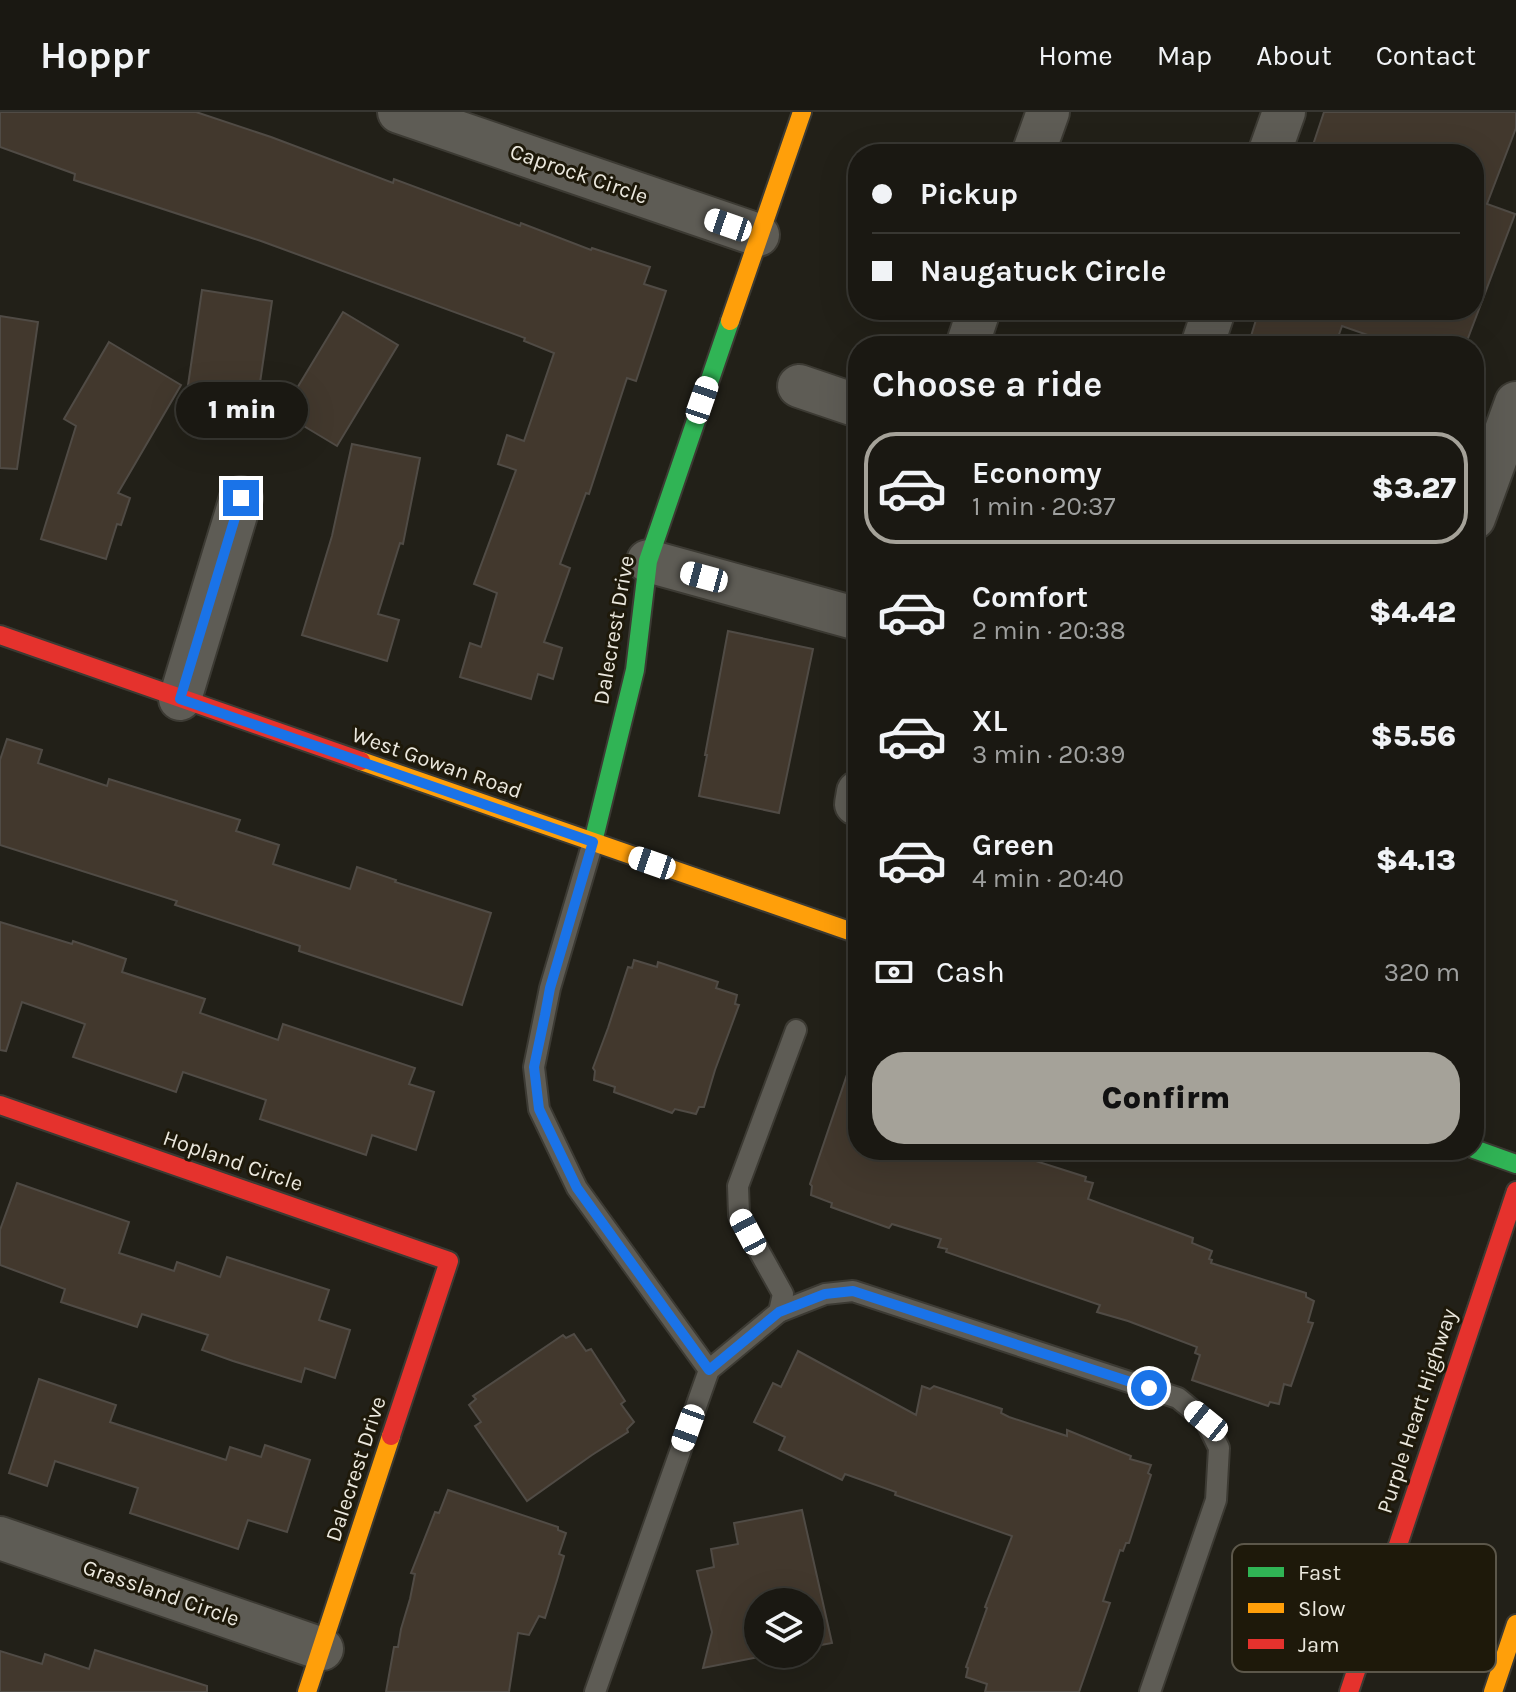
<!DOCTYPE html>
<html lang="en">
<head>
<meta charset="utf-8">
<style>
  :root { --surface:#1a1812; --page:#272520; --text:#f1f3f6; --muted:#9fa09f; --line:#383732; --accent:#a5a299 }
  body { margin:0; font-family:Karla,sans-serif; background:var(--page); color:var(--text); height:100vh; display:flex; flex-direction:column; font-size:30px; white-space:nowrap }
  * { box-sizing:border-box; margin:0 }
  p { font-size:26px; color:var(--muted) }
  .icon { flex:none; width:44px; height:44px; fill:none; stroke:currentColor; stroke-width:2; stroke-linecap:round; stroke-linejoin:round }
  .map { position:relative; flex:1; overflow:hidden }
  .side { position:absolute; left:848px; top:224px; width:636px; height:824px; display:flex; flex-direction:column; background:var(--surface); border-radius:32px; box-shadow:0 8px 32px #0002,0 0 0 2px var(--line) }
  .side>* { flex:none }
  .top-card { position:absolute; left:848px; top:32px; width:636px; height:176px; border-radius:32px; box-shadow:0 8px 32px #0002,0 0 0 2px var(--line); display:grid; align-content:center; height:176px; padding:0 24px; background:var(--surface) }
  .buttons { position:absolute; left:744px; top:1476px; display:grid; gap:16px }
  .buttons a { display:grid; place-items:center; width:80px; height:80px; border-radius:50%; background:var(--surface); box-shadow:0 8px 32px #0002,0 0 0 2px var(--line); font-size:40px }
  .end { position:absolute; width:36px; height:36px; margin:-18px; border:10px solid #1a73e8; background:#fff; box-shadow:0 0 0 4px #fff }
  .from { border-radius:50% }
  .bubble { position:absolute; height:56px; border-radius:28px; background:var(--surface); box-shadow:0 8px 32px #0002,0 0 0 2px var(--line); font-size:26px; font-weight:800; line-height:56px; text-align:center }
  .car { position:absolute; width:24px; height:48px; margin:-24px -12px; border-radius:10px; box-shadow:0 0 6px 2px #0007; background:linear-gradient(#fff 24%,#345 0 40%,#fff 0 76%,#345 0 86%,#fff 0) }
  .top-card b { display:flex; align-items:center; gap:28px; height:76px; font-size:30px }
  .top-card b+b { border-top:2px solid var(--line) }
  .top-card i { width:20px; height:20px; background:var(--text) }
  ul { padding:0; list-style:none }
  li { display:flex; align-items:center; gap:24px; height:112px; margin:0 16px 12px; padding:0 8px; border:4px solid transparent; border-radius:32px }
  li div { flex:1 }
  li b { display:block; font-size:30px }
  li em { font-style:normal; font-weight:800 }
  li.selected { border-color:var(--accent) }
  li>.icon { width:72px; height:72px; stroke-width:1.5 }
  h2 { padding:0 24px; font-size:36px; line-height:96px }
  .pay { display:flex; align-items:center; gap:20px; height:88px; padding:0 24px; font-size:30px }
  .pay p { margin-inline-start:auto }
  .cta { display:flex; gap:16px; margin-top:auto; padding:16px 24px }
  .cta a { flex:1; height:92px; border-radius:32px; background:var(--accent); color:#111; font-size:32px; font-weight:800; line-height:92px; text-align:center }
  header { display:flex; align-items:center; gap:48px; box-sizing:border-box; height:112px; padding:0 40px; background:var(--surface); border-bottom:2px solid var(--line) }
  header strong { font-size:38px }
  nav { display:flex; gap:44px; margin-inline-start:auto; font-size:28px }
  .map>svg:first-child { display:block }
  .building { fill:#42382d; stroke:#504b45; stroke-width:2 }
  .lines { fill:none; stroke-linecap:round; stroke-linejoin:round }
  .lane-casing { stroke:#3c3a33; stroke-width:24 }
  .street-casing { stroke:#3c3a33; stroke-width:46 }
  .fast-casing { stroke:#3c3a33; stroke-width:22 }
  .slow-casing { stroke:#3c3a33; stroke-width:22 }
  .jam-casing { stroke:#3c3a33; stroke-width:22 }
  .lane { stroke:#5e5c55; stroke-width:20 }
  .street { stroke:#5e5c55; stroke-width:42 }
  .fast { stroke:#30b455; stroke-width:18 }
  .slow { stroke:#ff9f0a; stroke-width:18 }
  .jam { stroke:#e5322d; stroke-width:18 }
  .route { stroke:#1a73e8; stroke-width:10 }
  .labels { text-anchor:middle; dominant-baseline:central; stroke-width:6; stroke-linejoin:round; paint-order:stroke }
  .street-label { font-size:22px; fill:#ebe8de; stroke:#1e190a }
  .key { fill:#1e190a; stroke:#5c574a; stroke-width:2 }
  .key-label { font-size:22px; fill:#ebe8de }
</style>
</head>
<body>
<header>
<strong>Hoppr</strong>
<nav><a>Home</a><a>Map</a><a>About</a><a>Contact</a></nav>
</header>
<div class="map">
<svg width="1516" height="1580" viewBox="0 0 1516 1580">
  <rect width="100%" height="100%" fill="#222018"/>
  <g class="building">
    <path d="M0,0H196L271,25L393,71L394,67L520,114L521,111L591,138L592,136L650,155L644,172L666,179L636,269L627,266L589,382L586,381L560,452L570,456L544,530L562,536L553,567L538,562L531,587L460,565L470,531L481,535L497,481L474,472L516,358L498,352L507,323L524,329L554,241L524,229L525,226L261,129L74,68L75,62L0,35Z"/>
    <path d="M1324,0H1516V16L1487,92L1515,102L1465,234H1399L1342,214L1335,234H1248L1259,198H1474V42H1310Z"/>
    <path d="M202,178L272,189L257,291L187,280Z"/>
    <path d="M343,200L398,233L337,334L282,301Z"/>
    <path d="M0,204L38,210L17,357L0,356Z"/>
    <path d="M109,230L181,273L118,381L130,386L121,413L117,412L106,447L41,427L76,314L64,307Z"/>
    <path d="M352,332L420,346L403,432L400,431L378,502L399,508L387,549L302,523L332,424Z"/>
    <path d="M728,519L813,537L779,701L699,684L707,643H705Z"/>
    <path d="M7,627L42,638L38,651L107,674L109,667L240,708L236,719L279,733L273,752L350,777L357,755L396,768L395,770L491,801L462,893L299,839L300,834L175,793L177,789L0,733V648Z"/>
    <path d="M0,810L72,832L73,829L126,847L122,860L205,887L200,901L278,928L283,912L415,956L409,972L434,980L416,1038L372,1023L366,1043L260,1007L266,988L183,960L176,980L73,945L85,912L22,890L6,939L0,938Z"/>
    <path d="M634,848L657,855L658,850L718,870L716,876L737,883L735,892L739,893L715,958L704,995H699L696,1002L675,997L672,1001L614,980L615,975L594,968L595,959L593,956L608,916L628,855L632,856Z"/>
    <path d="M853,945L858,946V1038H1001L1086,1065L1085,1069L1093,1071L1088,1087L1193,1126L1192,1131L1212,1139L1209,1147L1212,1148L1211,1151L1306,1181V1185L1314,1189L1308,1210L1313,1211L1291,1274L1284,1272L1279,1292L1270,1290L1268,1294L1192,1268L1200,1243L1195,1241L1197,1235L1128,1209L1097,1200L1100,1193L946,1140L947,1137L938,1135L941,1127L892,1112L889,1116L831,1095L832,1091L811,1083L812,1074L810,1072Z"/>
    <path d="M17,1071L129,1110L119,1141L174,1159L177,1150L220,1165L227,1145L329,1178L319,1208L350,1218L335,1266L305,1256L301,1270L233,1249L202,1238L208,1223L142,1202L137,1215L61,1190L65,1177L0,1153V1118Z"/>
    <path d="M574,1222L586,1239L591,1237L625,1289L621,1292L634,1310L627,1317L628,1320L592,1343L527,1389L475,1314L481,1310L469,1293L476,1287L473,1284L563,1223L566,1226Z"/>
    <path d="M798,1239L916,1303L922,1274L930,1277L934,1274L1002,1297L1001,1301L1009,1305L1067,1324V1318L1131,1344L1130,1347L1151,1353L1148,1361L1151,1363L1129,1431H1126L1123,1439L1120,1438L1103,1489L1110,1491L1079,1580H985L987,1572L966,1565L968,1556L966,1555L987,1496L985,1495L1012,1424L895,1383L896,1380L845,1362L842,1368L779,1338L785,1325L754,1310L773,1271L781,1275Z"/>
    <path d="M39,1267L116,1293L110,1310L226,1348L230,1335L261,1345L265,1333L310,1348L287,1420L248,1408L238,1437L130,1401L138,1376L55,1349L47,1374L9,1361Z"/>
    <path d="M448,1378L558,1415V1418L566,1421L559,1442L564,1444L557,1468L545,1506L539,1504L529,1523L518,1521L509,1580H386L394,1535H398L401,1517L410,1487L415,1462L411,1461L435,1400L439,1401Z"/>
    <path d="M802,1398L832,1531L810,1535V1490H758V1542H774L703,1556L712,1520L697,1459L714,1455L711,1437L738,1432L734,1411Z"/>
    <path d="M95,1538L207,1574V1580H0V1539L42,1552L45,1542L89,1557Z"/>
  </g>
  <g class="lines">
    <defs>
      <g id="lane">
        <path d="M593,730L550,876L534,955L539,997L577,1076L709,1258"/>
        <path d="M779,1200L825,1182L853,1179L1178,1286L1206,1309L1219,1336L1216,1388L1150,1580"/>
        <path d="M595,1580L709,1258L779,1200L783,1182L739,1103L738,1074L796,918"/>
      </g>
      <g id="street">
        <path d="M399,0L758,123"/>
        <path d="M1033,42L1048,0"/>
        <path d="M1269,42L1284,0"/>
        <path d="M967,234L979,198"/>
        <path d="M1202,234L1214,198"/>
        <path d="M799,274L858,294"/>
        <path d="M1474,406L1516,291"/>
        <path d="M648,449L858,507"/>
        <path d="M180,587L241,386"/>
        <path d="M856,692L858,680"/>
        <path d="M0,1426L322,1537"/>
      </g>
      <g id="fast">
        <path d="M593,730L635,558L648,449L730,209"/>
        <path d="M1474,1037L1516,1052"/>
      </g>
      <g id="slow">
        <path d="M730,209L802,0"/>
        <path d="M361,649L858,822"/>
        <path d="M307,1580L391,1324"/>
        <path d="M1493,1580L1516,1512"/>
      </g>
      <g id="jam">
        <path d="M0,523L361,649"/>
        <path d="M0,993L449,1149L391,1324"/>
        <path d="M1349,1580L1516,1079"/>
      </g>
    </defs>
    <use href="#lane" class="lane-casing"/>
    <use href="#street" class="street-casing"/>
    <use href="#fast" class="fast-casing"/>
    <use href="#slow" class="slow-casing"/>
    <use href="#jam" class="jam-casing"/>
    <use href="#lane" class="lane"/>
    <use href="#street" class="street"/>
    <use href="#fast" class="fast"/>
    <use href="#slow" class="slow"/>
    <use href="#jam" class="jam"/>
  </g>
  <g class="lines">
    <path class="route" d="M241,386L180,587L593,730L550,876L545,903L534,955L539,997L577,1076L709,1258L779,1200L825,1182L853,1179L1149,1276"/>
  </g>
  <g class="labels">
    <g class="street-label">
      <text transform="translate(579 62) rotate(19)">Caprock Circle</text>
      <text transform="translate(614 518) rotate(-80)">Dalecrest Drive</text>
      <text transform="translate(437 651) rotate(19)">West Gowan Road</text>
      <text transform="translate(233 1049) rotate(19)">Hopland Circle</text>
      <text transform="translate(1417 1299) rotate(-72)">Purple Heart Highway</text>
      <text transform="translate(356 1357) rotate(-72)">Dalecrest Drive</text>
      <text transform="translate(161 1481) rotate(19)">Grassland Circle</text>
    </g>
  </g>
  <rect x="1232" y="1432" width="264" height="128" rx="12" class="key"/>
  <rect x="1248" y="1455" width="36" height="10" fill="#30b455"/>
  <rect x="1248" y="1491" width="36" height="10" fill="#ff9f0a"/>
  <rect x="1248" y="1527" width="36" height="10" fill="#e5322d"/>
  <g class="key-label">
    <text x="1298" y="1468">Fast</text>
    <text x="1298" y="1504">Slow</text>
    <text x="1298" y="1540">Jam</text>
  </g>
</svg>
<div class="buttons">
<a><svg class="icon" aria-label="layers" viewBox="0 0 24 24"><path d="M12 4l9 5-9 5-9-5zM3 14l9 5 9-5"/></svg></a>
</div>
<i class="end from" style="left:1149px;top:1276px"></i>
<i class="end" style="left:241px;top:386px"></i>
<div class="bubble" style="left:176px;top:270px;width:132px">1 min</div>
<i class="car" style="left:728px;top:113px;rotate:289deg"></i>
<i class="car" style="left:702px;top:288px;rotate:19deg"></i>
<i class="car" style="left:704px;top:465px;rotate:285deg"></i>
<i class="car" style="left:652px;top:751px;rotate:289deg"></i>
<i class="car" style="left:748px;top:1120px;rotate:332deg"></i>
<i class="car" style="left:1206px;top:1309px;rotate:309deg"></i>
<i class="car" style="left:688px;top:1316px;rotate:200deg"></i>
<div class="top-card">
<b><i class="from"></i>Pickup</b>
<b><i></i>Naugatuck Circle</b>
</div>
<section class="side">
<h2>Choose a ride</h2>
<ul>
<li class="selected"><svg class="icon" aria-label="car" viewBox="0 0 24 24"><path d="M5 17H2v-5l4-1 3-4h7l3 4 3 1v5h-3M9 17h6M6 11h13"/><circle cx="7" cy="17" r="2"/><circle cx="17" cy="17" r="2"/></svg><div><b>Economy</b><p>1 min · 20:37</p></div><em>$3.27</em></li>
<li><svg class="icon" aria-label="car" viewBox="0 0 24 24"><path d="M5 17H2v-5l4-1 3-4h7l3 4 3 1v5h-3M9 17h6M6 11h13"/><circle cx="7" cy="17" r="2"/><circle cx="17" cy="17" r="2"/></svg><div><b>Comfort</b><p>2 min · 20:38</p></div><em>$4.42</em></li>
<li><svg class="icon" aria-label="car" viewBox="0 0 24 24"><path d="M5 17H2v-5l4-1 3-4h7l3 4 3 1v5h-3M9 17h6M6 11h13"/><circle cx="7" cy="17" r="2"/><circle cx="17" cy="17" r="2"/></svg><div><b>XL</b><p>3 min · 20:39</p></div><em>$5.56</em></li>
<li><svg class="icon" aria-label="car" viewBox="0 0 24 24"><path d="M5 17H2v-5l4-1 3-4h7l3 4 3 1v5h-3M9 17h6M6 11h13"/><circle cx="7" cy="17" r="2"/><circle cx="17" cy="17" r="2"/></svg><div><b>Green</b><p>4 min · 20:40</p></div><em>$4.13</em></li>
</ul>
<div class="pay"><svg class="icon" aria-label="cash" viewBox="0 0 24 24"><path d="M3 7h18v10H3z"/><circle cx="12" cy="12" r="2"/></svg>Cash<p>320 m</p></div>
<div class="cta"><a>Confirm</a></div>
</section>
</div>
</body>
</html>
